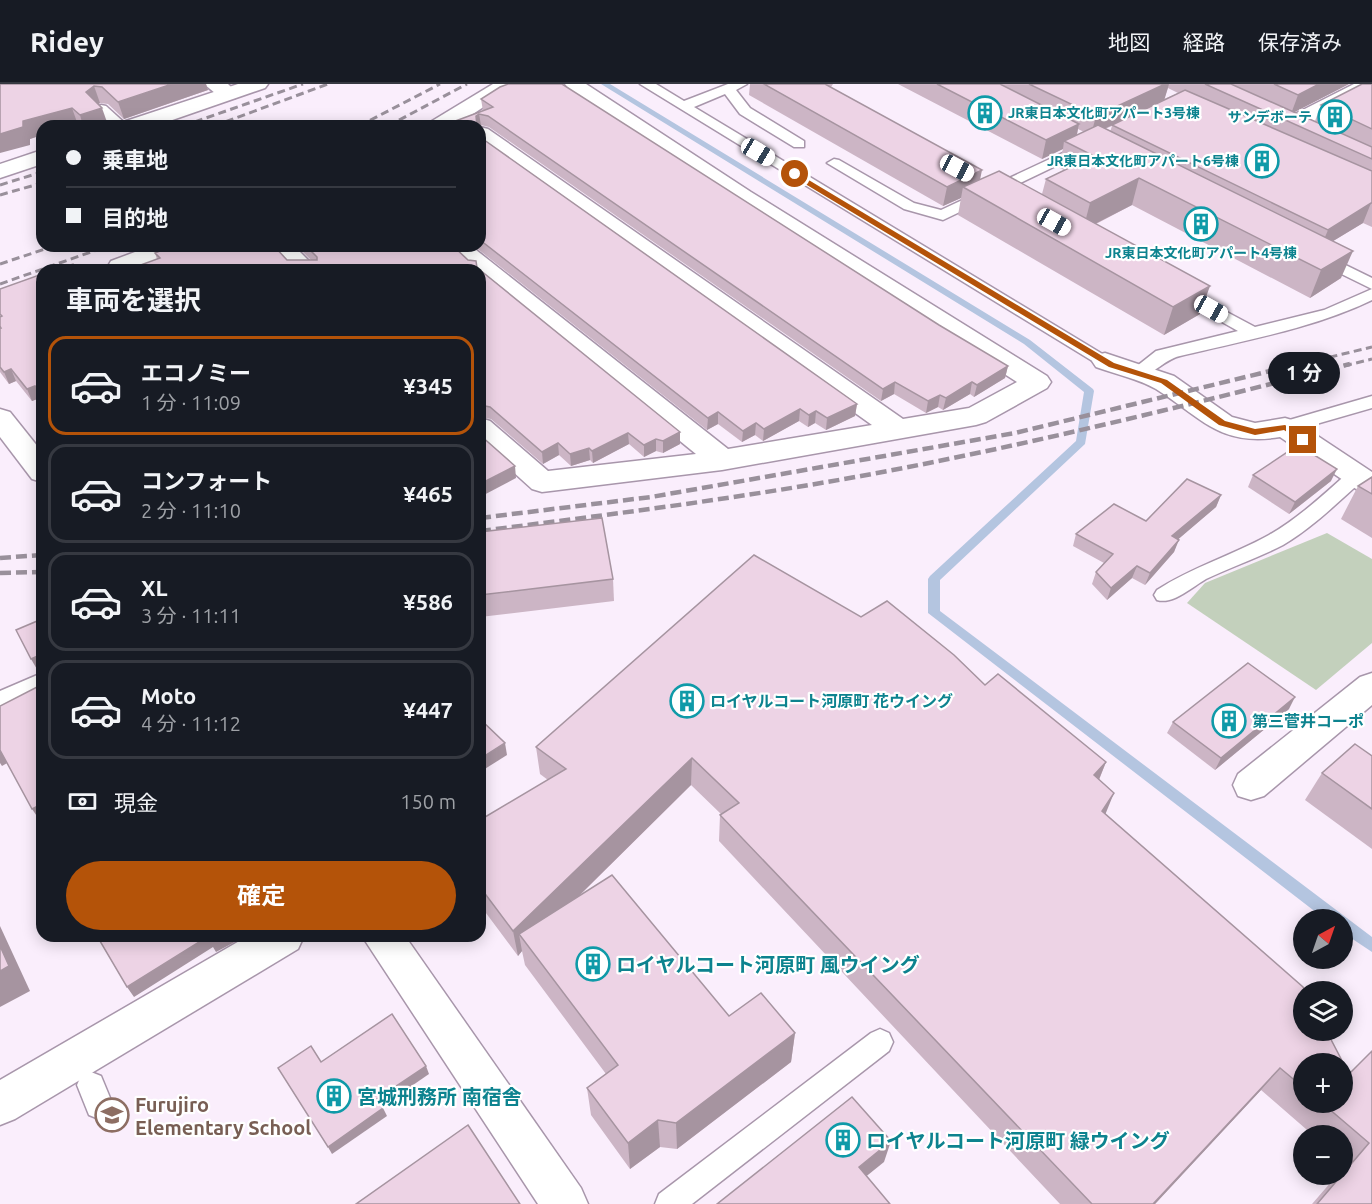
<!DOCTYPE html>
<html lang="ja">
<head>
<meta charset="utf-8">
<style>
  :root { --surface:#171b24; --page:#20242c; --text:#f1f3f6; --muted:#9ea1a6; --line:#363941; --accent:#b45309 }
  body { margin:0; font-family:Ubuntu,"Noto Sans JP",sans-serif; background:var(--page); color:var(--text); height:100vh; display:flex; flex-direction:column; font-size:22px; white-space:nowrap }
  * { box-sizing:border-box; margin:0 }
  p { font-size:20px; color:var(--muted) }
  .icon { flex:none; width:33px; height:33px; fill:none; stroke:currentColor; stroke-width:2; stroke-linecap:round; stroke-linejoin:round }
  .map { position:relative; flex:1; overflow:hidden }
  .sheet { position:absolute; left:36px; top:180px; width:450px; height:678px; display:flex; flex-direction:column; background:var(--surface); border-radius:18px; box-shadow:0 3px 15px #0003 }
  .sheet>* { flex:none }
  .banner { position:absolute; left:36px; top:36px; width:450px; height:132px; border-radius:18px; box-shadow:0 3px 15px #0003; display:grid; align-content:center; height:132px; padding:0 30px; background:var(--surface) }
  .needle { width:39px; rotate:40deg }
  .tools { position:absolute; left:1293px; top:825px; display:grid; gap:12px }
  .tools a { display:grid; place-items:center; width:60px; height:60px; border-radius:50%; background:var(--surface); box-shadow:0 3px 15px #0003; font-size:30px }
  .end { position:absolute; width:27px; height:27px; margin:-14px; border:8px solid #b45309; background:#fff; box-shadow:0 0 0 3px #fff }
  .from { border-radius:50% }
  .bubble { position:absolute; height:42px; border-radius:21px; background:var(--surface); box-shadow:0 3px 15px #0003; font-size:20px; font-weight:700; line-height:42px; text-align:center }
  .car { position:absolute; width:18px; height:36px; margin:-18px -9px; border-radius:8px; box-shadow:0 0 4px 2px #0007; background:linear-gradient(#fff 24%,#345 0 40%,#fff 0 76%,#345 0 86%,#fff 0) }
  .banner b { display:flex; align-items:center; gap:21px; height:57px; font-size:22px }
  .banner b+b { border-top:2px solid var(--line) }
  .banner i { width:15px; height:15px; background:var(--text) }
  ul { padding:0; list-style:none }
  li { display:flex; align-items:center; gap:18px; height:99px; margin:0 12px 9px; padding:0 18px; border:3px solid var(--line); border-radius:18px }
  li div { flex:1 }
  li b { display:block; font-size:22px }
  li em { font-style:normal; font-weight:700 }
  li.on { border-color:var(--accent) }
  li>.icon { width:54px; height:54px; stroke-width:1.5 }
  h2 { padding:0 30px; font-size:27px; line-height:72px }
  .pay { display:flex; align-items:center; gap:15px; height:66px; padding:0 30px; font-size:22px }
  .pay p { margin-inline-start:auto }
  .cta { display:flex; gap:12px; margin-top:auto; padding:12px 30px }
  .cta a { flex:1; height:69px; border-radius:36px; background:var(--accent); color:#fff; font-size:24px; font-weight:700; line-height:69px; text-align:center }
  header { display:flex; align-items:center; gap:36px; box-sizing:border-box; height:84px; padding:0 30px; background:var(--surface); border-bottom:2px solid var(--line) }
  header strong { font-size:28px }
  nav { display:flex; gap:33px; margin-inline-start:auto; font-size:21px }
  .map>svg:first-child { display:block }
  .green { fill:#c3d0bc }
  .lines { fill:none; stroke-linecap:round; stroke-linejoin:round }
  .stream { fill:#b4c5e0; fill-rule:evenodd }
  .service-casing { stroke:#a896ab; stroke-width:3 }
  .minor-casing { stroke:#a896ab; stroke-width:3 }
  .tertiary-casing { stroke:#a896ab; stroke-width:3 }
  .service { fill:#fff; fill-rule:evenodd }
  .minor { fill:#fff; fill-rule:evenodd }
  .tertiary { fill:#fff; fill-rule:evenodd }
  .rail-far1 { stroke:#99909b; stroke-width:3; stroke-dasharray:8 4.5; stroke-linecap:butt }
  .rail { stroke:#99909b; stroke-width:4.5; stroke-dasharray:11 5; stroke-linecap:butt }
  .wall { fill:#ccb5c5; fill-rule:evenodd }
  .shaded-wall { fill:#a694a0 }
  .building { fill:#edd3e5; stroke:#a694a0; stroke-width:1.5 }
  .route { fill:#b45309 }
  .labels { text-anchor:middle; dominant-baseline:central; stroke-width:4.5; stroke-linejoin:round; paint-order:stroke }
  .far-culture-label { font-size:14px; font-weight:bold; fill:#0d838f; stroke:#fff; text-anchor:end }
  .culture-label { font-size:16px; font-weight:bold; fill:#0d838f; stroke:#fff; text-anchor:start }
  .near-culture-label { font-size:20px; font-weight:bold; fill:#0d838f; stroke:#fff; text-anchor:start }
  .near-education-label { font-size:20px; font-weight:bold; fill:#785e54; stroke:#fff; text-anchor:start }
</style>
</head>
<body>
<header>
<strong>Ridey</strong>
<nav><a>地図</a><a>経路</a><a>保存済み</a></nav>
</header>
<div class="map">
<svg width="1372" height="1120" viewBox="0 0 1372 1120">
  <rect width="100%" height="100%" fill="#faeefc"/>
  <path class="green" d="M1327,449L1372,475V559L1316,606L1187,519L1205,499Z"/>
  <g class="lines">
    <path class="stream" d="M601,0H610L1030,256L1093,305L1094,307L1085,360L940,496V527L1372,853V868L1342,848V836H1326L928,529V495L930,492L1076,357L1084,308L1024,260Z"/>
    <defs>
      <g id="service">
        <path d="M640,0H656L684,17L728,0H747L736,6L750,24L804,57V63H794L740,30L725,10L694,23L1114,277L1105,282L1099,281Z"/>
        <path d="M101,21L106,22L128,42H113L94,25Z"/>
        <path d="M1084,59L1089,60V66L943,136L904,125L827,79L834,75L839,76L914,119L941,126Z"/>
        <path d="M1319,168L1372,194V205L1313,176L1311,173L1313,170Z"/>
        <path d="M1178,202L1255,243L1324,226L1372,205V216C1312,245 1245,256 1180,272C1162,276 1147,298 1132,294L1129,290L1132,286L1156,267L1238,247L1172,210L1170,207Z"/>
        <path d="M1372,312V324L1285,349L1276,343L1279,339Z"/>
        <path d="M1356,386L1363,388L1365,392L1363,396C1337,419 1312,444 1283,461C1258,474 1231,483 1206,495C1192,503 1173,521 1157,516L1154,511L1157,506C1192,483 1233,471 1269,451C1299,434 1324,410 1349,388Z"/>
        <path d="M880,945L889,949L893,958L889,967L692,1120H655L659,1110L871,949Z"/>
        <path d="M91,988L101,992L113,1021L109,1031L99,1035L89,1031L77,1001L81,992Z"/>
      </g>
      <g id="minor">
        <path d="M204,0H228L238,10L235,14H221Z"/>
        <path d="M493,0H518L455,42H429L432,37Z"/>
        <path d="M565,0H586L751,108L1047,292L1051,298L1047,304L986,338L976,341L722,386L542,408L532,405L480,358V334L490,337L548,387L696,370L480,194V186H471L444,162H471L728,365L872,341L480,60V43L488,45L903,335L969,324L1017,298L735,118L573,10Z"/>
        <path d="M1354,0H1372V7L1299,46H1283L1280,41L1283,36Z"/>
        <path d="M151,162H185L182,167L136,186H110L108,182L111,177Z"/>
        <path d="M268,162H294L318,186H292Z"/>
        <path d="M1105,269L1174,292L1232,333L1255,339L1285,334L1295,337L1372,388V412L1362,409L1280,353C1220,363 1202,334 1156,305C1139,295 1115,290 1096,283L1092,277L1096,271Z"/>
        <path d="M42,589V617L0,637V607Z"/>
        <path d="M1372,589V621L1264,712L1251,716L1238,712L1233,701L1238,690L1360,593Z"/>
        <path d="M248,852H304L298,865L15,1035L0,1041V996Z"/>
      </g>
      <g id="tertiary">
        <path d="M238,0H268L265,4L155,42H123L126,37Z"/>
        <path d="M42,66V80L0,94V80Z"/>
        <path d="M0,325L10,328L42,368V398L32,395L0,353Z"/>
        <path d="M362,852H405L581,1104L588,1120H538Z"/>
      </g>
    </defs>
    <use href="#service" class="service-casing"/>
    <use href="#minor" class="minor-casing"/>
    <use href="#tertiary" class="tertiary-casing"/>
    <use href="#service" class="service"/>
    <use href="#minor" class="minor"/>
    <use href="#tertiary" class="tertiary"/>
    <g class="rail-far1">
      <path d="M183,42L303,0"/>
      <path d="M214,42L328,0"/>
      <path d="M359,42L440,0"/>
      <path d="M388,42L467,0"/>
      <path d="M0,101L42,88"/>
      <path d="M0,111L42,99"/>
      <path d="M0,180L54,162"/>
      <path d="M0,200L108,162"/>
      <path d="M1293,282L1372,263"/>
      <path d="M1344,282L1372,275"/>
    </g>
    <g class="rail">
      <path d="M480,434L651,413L1015,349L1299,280"/>
      <path d="M480,447C607,431 734,415 861,392C1025,362 1188,321 1350,280"/>
      <path d="M0,474L42,471"/>
      <path d="M0,489L42,488"/>
    </g>
  </g>
  <g class="wall">
    <path d="M0,0H206L208,6L124,35L108,20L100,19L98,20L108,41L104,42H42V51L30,55V61Z"/>
    <path d="M750,0H833L831,3L980,96L1042,110L1046,95L1064,86L1058,83L1063,65L1042,75L898,0H1349L1294,28L1315,37L1321,21L1372,0V143L1363,139L1333,157L1341,194L1310,214L1132,121L1096,140L1200,230L1164,251L958,131L961,114L943,122L749,11ZM1168,4L1178,9L1164,15ZM1112,42L1110,48L1105,45ZM1078,45L1084,48L1077,51Z"/>
    <path d="M481,15L939,241L1008,282L1005,294L974,313L970,310L943,326L938,323L926,329L894,310L881,317L489,43L481,41L442,42L483,27Z"/>
    <path d="M480,53L857,320L855,332L826,346L815,339L808,343L799,337L763,357L755,351L742,358L718,340L707,346L474,162H480Z"/>
    <path d="M297,162H453L477,184L157,175L155,169L287,176H311Z"/>
    <path d="M480,186L680,360L663,369L656,367L644,373L629,360L593,379L590,376L571,382L559,371L543,380L491,335L480,333Z"/>
    <path d="M42,190V316L40,314L32,317L16,297L9,300L0,288V205Z"/>
    <path d="M1253,391L1331,397L1289,430L1248,403Z"/>
    <path d="M1372,393V454L1341,435L1358,402Z"/>
    <path d="M1221,411L1216,423L1178,455L1174,468L1145,501L1132,494L1107,516L1092,500L1096,488L1104,479L1073,462L1076,450L1146,437Z"/>
    <path d="M480,448L613,495L614,517L480,533Z"/>
    <path d="M861,533L985,601L1106,678L1099,696L1105,730L1349,990L1372,967V1120H1312L1338,1090H1342V1085L1347,1080L1342,1076V1052H1314L1261,1006L1155,1120H1060L719,757L720,731L721,730L691,701L577,814L729,932L795,949L791,978L677,1065L660,1063L630,1085L591,1031L587,1004L606,990L525,881L522,867L518,872L480,821V736L548,696L540,690L536,663ZM1304,980L1342,1018H1304Z"/>
    <path d="M1289,625L1215,686L1167,649L1173,638Z"/>
    <path d="M1372,672V765L1305,716L1322,689Z"/>
  </g>
  <g class="shaded-wall">
    <path d="M172,0H206L208,6L124,35L118,18Z"/>
    <path d="M1165,0H1169L1164,17L1091,51L1096,32Z"/>
    <path d="M1319,0H1349L1291,30L1298,11Z"/>
    <path d="M94,2L100,19L92,25L86,8Z"/>
    <path d="M72,24L78,41L42,42V51L30,55V61L0,69V50L23,37Z"/>
    <path d="M102,24L108,41L104,42H83L80,31Z"/>
    <path d="M479,30L481,41L477,42L476,32Z"/>
    <path d="M1079,40L1075,59L1064,57L1063,65L1042,75L1046,56Z"/>
    <path d="M982,86L978,106L963,103L961,114L943,122L947,103Z"/>
    <path d="M1139,94L1132,121L1083,146L1090,119Z"/>
    <path d="M1371,119L1363,139L1320,165L1328,146Z"/>
    <path d="M1353,167L1341,194L1310,214L1321,186Z"/>
    <path d="M1210,202L1200,230L1164,251L1173,223Z"/>
    <path d="M1008,282L1005,294L974,313L977,301Z"/>
    <path d="M11,285L16,297L9,300L4,288Z"/>
    <path d="M895,298L894,310L881,317L883,305Z"/>
    <path d="M972,298L970,310L943,326L946,314Z"/>
    <path d="M35,302L40,314L32,317L27,305Z"/>
    <path d="M940,311L938,323L926,329L928,317Z"/>
    <path d="M857,320L855,332L826,346L827,334Z"/>
    <path d="M800,325L799,337L763,357L764,345Z"/>
    <path d="M816,327L815,339L808,343L809,331Z"/>
    <path d="M718,328V340L707,346L708,334Z"/>
    <path d="M756,339L755,351L742,358L743,347Z"/>
    <path d="M680,348V360L663,369V357Z"/>
    <path d="M628,349L629,360L593,379L592,367Z"/>
    <path d="M656,355V367L644,373V361Z"/>
    <path d="M558,359L559,371L543,380L542,368Z"/>
    <path d="M589,364L590,376L571,382L570,370Z"/>
    <path d="M515,382L516,394L480,413V400Z"/>
    <path d="M1337,385L1331,397L1289,430L1295,418Z"/>
    <path d="M1221,411L1216,423L1168,464L1172,452Z"/>
    <path d="M1179,456L1174,468L1145,501L1150,489Z"/>
    <path d="M1137,482L1132,494L1107,516L1111,504Z"/>
    <path d="M42,570V585L38,587L31,575Z"/>
    <path d="M1295,613L1289,625L1215,686L1221,674Z"/>
    <path d="M505,659L507,671L480,688V675Z"/>
    <path d="M0,665L9,678L2,682L0,679Z"/>
    <path d="M692,674L691,701L528,862L519,850L522,867L518,872L513,847Z"/>
    <path d="M1106,678L1095,705L1094,691Z"/>
    <path d="M1114,709L1103,736L1102,727Z"/>
    <path d="M42,720V738H41L32,725Z"/>
    <path d="M0,842L30,907L0,923Z"/>
    <path d="M221,852H246L216,868L213,863L134,913L127,903L207,853Z"/>
    <path d="M795,949L791,978L677,1065L676,1039Z"/>
    <path d="M426,982L429,990L381,1023L377,1015Z"/>
    <path d="M1280,984L1261,1006L1155,1120H1153Z"/>
    <path d="M383,1024L387,1032L332,1070L328,1063Z"/>
    <path d="M658,1036L660,1063L630,1085L628,1059Z"/>
    <path d="M891,1057L884,1078L853,1103L859,1083Z"/>
  </g>
  <g class="building">
    <path d="M0,0H172L118,18L102,3L94,2L86,8L102,24L80,31L72,24L23,37V43L0,50Z"/>
    <path d="M508,0H562L939,241L1008,282L977,301L972,298L946,314L940,311L928,317L895,298L883,305L488,32L479,30L476,32L477,42H442L493,23L481,15L500,3Z"/>
    <path d="M764,0H825L982,86L947,103Z"/>
    <path d="M937,0H1000L1079,40L1046,56Z"/>
    <path d="M1029,0H1165L1096,32Z"/>
    <path d="M1205,0H1231L1372,63V75Z"/>
    <path d="M1274,0H1319L1298,11Z"/>
    <path d="M1362,0H1372V45L1321,21Z"/>
    <path d="M1185,6L1372,87V119H1371L1328,146L1112,41Z"/>
    <path d="M1098,41L1353,167L1321,186L1139,94L1090,119L1046,95L1094,72L1064,57Z"/>
    <path d="M480,53L857,320L827,334L816,327L809,331L800,325L764,345L756,339L743,347L718,328L708,334L480,156Z"/>
    <path d="M999,87L1210,202L1173,223L963,103Z"/>
    <path d="M172,162H274L287,176H317V173L306,162H453L468,176L476,177L477,184L479,186H127L160,174L155,169Z"/>
    <path d="M73,180L78,186H55Z"/>
    <path d="M480,186L680,348L663,357L656,355L644,361L628,349L592,367L589,364L570,370L558,359L542,368L490,323L480,321Z"/>
    <path d="M42,190V311L35,302L27,305L11,285L4,288L0,283V244H1L0,242V233L2,232L0,230V205Z"/>
    <path d="M480,351L515,382L480,400Z"/>
    <path d="M1298,361L1337,385L1295,418L1253,391Z"/>
    <path d="M1372,393V410L1358,402Z"/>
    <path d="M1187,395L1221,411L1172,452L1179,456L1150,489L1137,482L1111,504L1096,488L1113,470L1076,450L1114,420L1146,437Z"/>
    <path d="M602,434L613,495L480,511V448Z"/>
    <path d="M754,471L861,533L887,517L954,571L985,601L998,590L1106,678L1094,691L1114,709L1102,727L1303,903L1306,908H1304V946H1326L1349,990L1372,967V1120H1317L1369,1059L1321,1018H1342V980H1304V1004L1280,984L1153,1120H1092L720,731L739,719L692,674L513,847L480,803V736L566,685L536,663Z"/>
    <path d="M42,535V570L31,575L16,546Z"/>
    <path d="M1248,579L1295,613L1221,674L1173,638Z"/>
    <path d="M39,602L42,606V720L32,725L0,666V622Z"/>
    <path d="M480,635L505,659L480,675Z"/>
    <path d="M1355,660L1372,672V725L1322,689Z"/>
    <path d="M612,791L729,932L761,909L795,949L676,1039L658,1036L628,1059L587,1004L618,981L519,850Z"/>
    <path d="M97,852H221L210,858L207,853L127,903Z"/>
    <path d="M0,862L9,882L0,887Z"/>
    <path d="M392,930L426,982L377,1015L383,1024L328,1063L278,984L311,962L321,978Z"/>
    <path d="M852,1013L891,1057L859,1083L890,1120H717Z"/>
    <path d="M468,1041L520,1120H356Z"/>
  </g>
  <path class="route" d="M792,89H797L1114,279L1167,296L1225,337L1255,345L1285,341L1307,356L1300,357L1284,346L1255,351L1219,341L1161,299L1109,283L792,92Z"/>
  <defs>
    <symbol id="building-ring" viewBox="-11 -11 22 22"><circle r="9.5" fill="#fff" stroke="#0f9aa8" stroke-width="1.5"/><path d="M-4-6H4V6H1V3H-1V6H-4ZM-2.5-4.3h1.7v1.8h-1.7ZM.8-4.3h1.7v1.8H.8ZM-2.5-1h1.7V.8h-1.7ZM.8-1h1.7V.8H.8Z" fill="#0f9aa8"/></symbol>
    <symbol id="school-ring" viewBox="-11 -11 22 22"><circle r="9.5" fill="#fff" stroke="#8d6e63" stroke-width="1.5"/><path d="M0-5L7-2L0 1L-7-2ZM-4 1L0 2.5L4 1V4Q0 6-4 4Z" fill="#8d6e63"/></symbol>
  </defs>
  <g fill-rule="evenodd">
    <use href="#building-ring" x="966" y="10" width="38" height="38"/>
    <use href="#building-ring" x="1316" y="14" width="38" height="38"/>
    <use href="#building-ring" x="1243" y="58" width="38" height="38"/>
    <use href="#building-ring" x="1182" y="121" width="38" height="38"/>
    <use href="#building-ring" x="668" y="598" width="38" height="38"/>
    <use href="#building-ring" x="1210" y="618" width="38" height="38"/>
    <use href="#building-ring" x="574" y="861" width="38" height="38"/>
    <use href="#building-ring" x="315" y="993" width="38" height="38"/>
    <use href="#school-ring" x="93" y="1012" width="38" height="38"/>
    <use href="#building-ring" x="824" y="1037" width="38" height="38"/>
  </g>
  <g class="labels">
    <g class="far-culture-label">
      <text x="1008" y="29" text-anchor="start">JR東日本文化町アパート3号棟</text>
      <text x="1312" y="33">サンデボーテ</text>
      <text x="1239" y="77">JR東日本文化町アパート6号棟</text>
      <text x="1201" y="169" text-anchor="middle">JR東日本文化町アパート4号棟</text>
    </g>
    <g class="culture-label">
      <text x="710" y="617">ロイヤルコート河原町 花ウイング</text>
      <text x="1252" y="637">第三菅井コーポ</text>
    </g>
    <g class="near-culture-label">
      <text x="616" y="880">ロイヤルコート河原町 風ウイング</text>
      <text x="357" y="1012">宮城刑務所 南宿舎</text>
      <text x="866" y="1056">ロイヤルコート河原町 緑ウイング</text>
    </g>
    <g class="near-education-label">
      <text x="135" y="1020">Furujiro<tspan x="135" dy="23">Elementary School</tspan></text>
    </g>
  </g>
</svg>
<div class="tools">
<a><svg class="needle" viewBox="-14 -14 28 28"><path d="M0-13l5 13h-10z" fill="#e53935"/><path d="M0 13l5-13h-10z" fill="#9ea1a6"/></svg></a>
<a><svg class="icon" aria-label="layers" viewBox="0 0 24 24"><path d="M12 4l9 5-9 5-9-5zM3 14l9 5 9-5"/></svg></a>
<a>+</a>
<a>−</a>
</div>
<i class="end from" style="left:795px;top:90px"></i>
<i class="end" style="left:1303px;top:356px"></i>
<div class="bubble" style="left:1268px;top:268px;width:72px">1 分</div>
<i class="car" style="left:758px;top:68px;rotate:121deg"></i>
<i class="car" style="left:957px;top:84px;rotate:118deg"></i>
<i class="car" style="left:1054px;top:138px;rotate:119deg"></i>
<i class="car" style="left:1211px;top:225px;rotate:119deg"></i>
<div class="banner">
<b><i class="from"></i>乗車地</b>
<b><i></i>目的地</b>
</div>
<section class="sheet">
<h2>車両を選択</h2>
<ul>
<li class="on"><svg class="icon" aria-label="car" viewBox="0 0 24 24"><path d="M5 17H2v-5l4-1 3-4h7l3 4 3 1v5h-3M9 17h6M6 11h13"/><circle cx="7" cy="17" r="2"/><circle cx="17" cy="17" r="2"/></svg><div><b>エコノミー</b><p>1 分 · 11:09</p></div><em>¥345</em></li>
<li><svg class="icon" aria-label="car" viewBox="0 0 24 24"><path d="M5 17H2v-5l4-1 3-4h7l3 4 3 1v5h-3M9 17h6M6 11h13"/><circle cx="7" cy="17" r="2"/><circle cx="17" cy="17" r="2"/></svg><div><b>コンフォート</b><p>2 分 · 11:10</p></div><em>¥465</em></li>
<li><svg class="icon" aria-label="car" viewBox="0 0 24 24"><path d="M5 17H2v-5l4-1 3-4h7l3 4 3 1v5h-3M9 17h6M6 11h13"/><circle cx="7" cy="17" r="2"/><circle cx="17" cy="17" r="2"/></svg><div><b>XL</b><p>3 分 · 11:11</p></div><em>¥586</em></li>
<li><svg class="icon" aria-label="car" viewBox="0 0 24 24"><path d="M5 17H2v-5l4-1 3-4h7l3 4 3 1v5h-3M9 17h6M6 11h13"/><circle cx="7" cy="17" r="2"/><circle cx="17" cy="17" r="2"/></svg><div><b>Moto</b><p>4 分 · 11:12</p></div><em>¥447</em></li>
</ul>
<div class="pay"><svg class="icon" aria-label="cash" viewBox="0 0 24 24"><path d="M3 7h18v10H3z"/><circle cx="12" cy="12" r="2"/></svg>現金<p>150 m</p></div>
<div class="cta"><a>確定</a></div>
</section>
</div>
</body>
</html>
